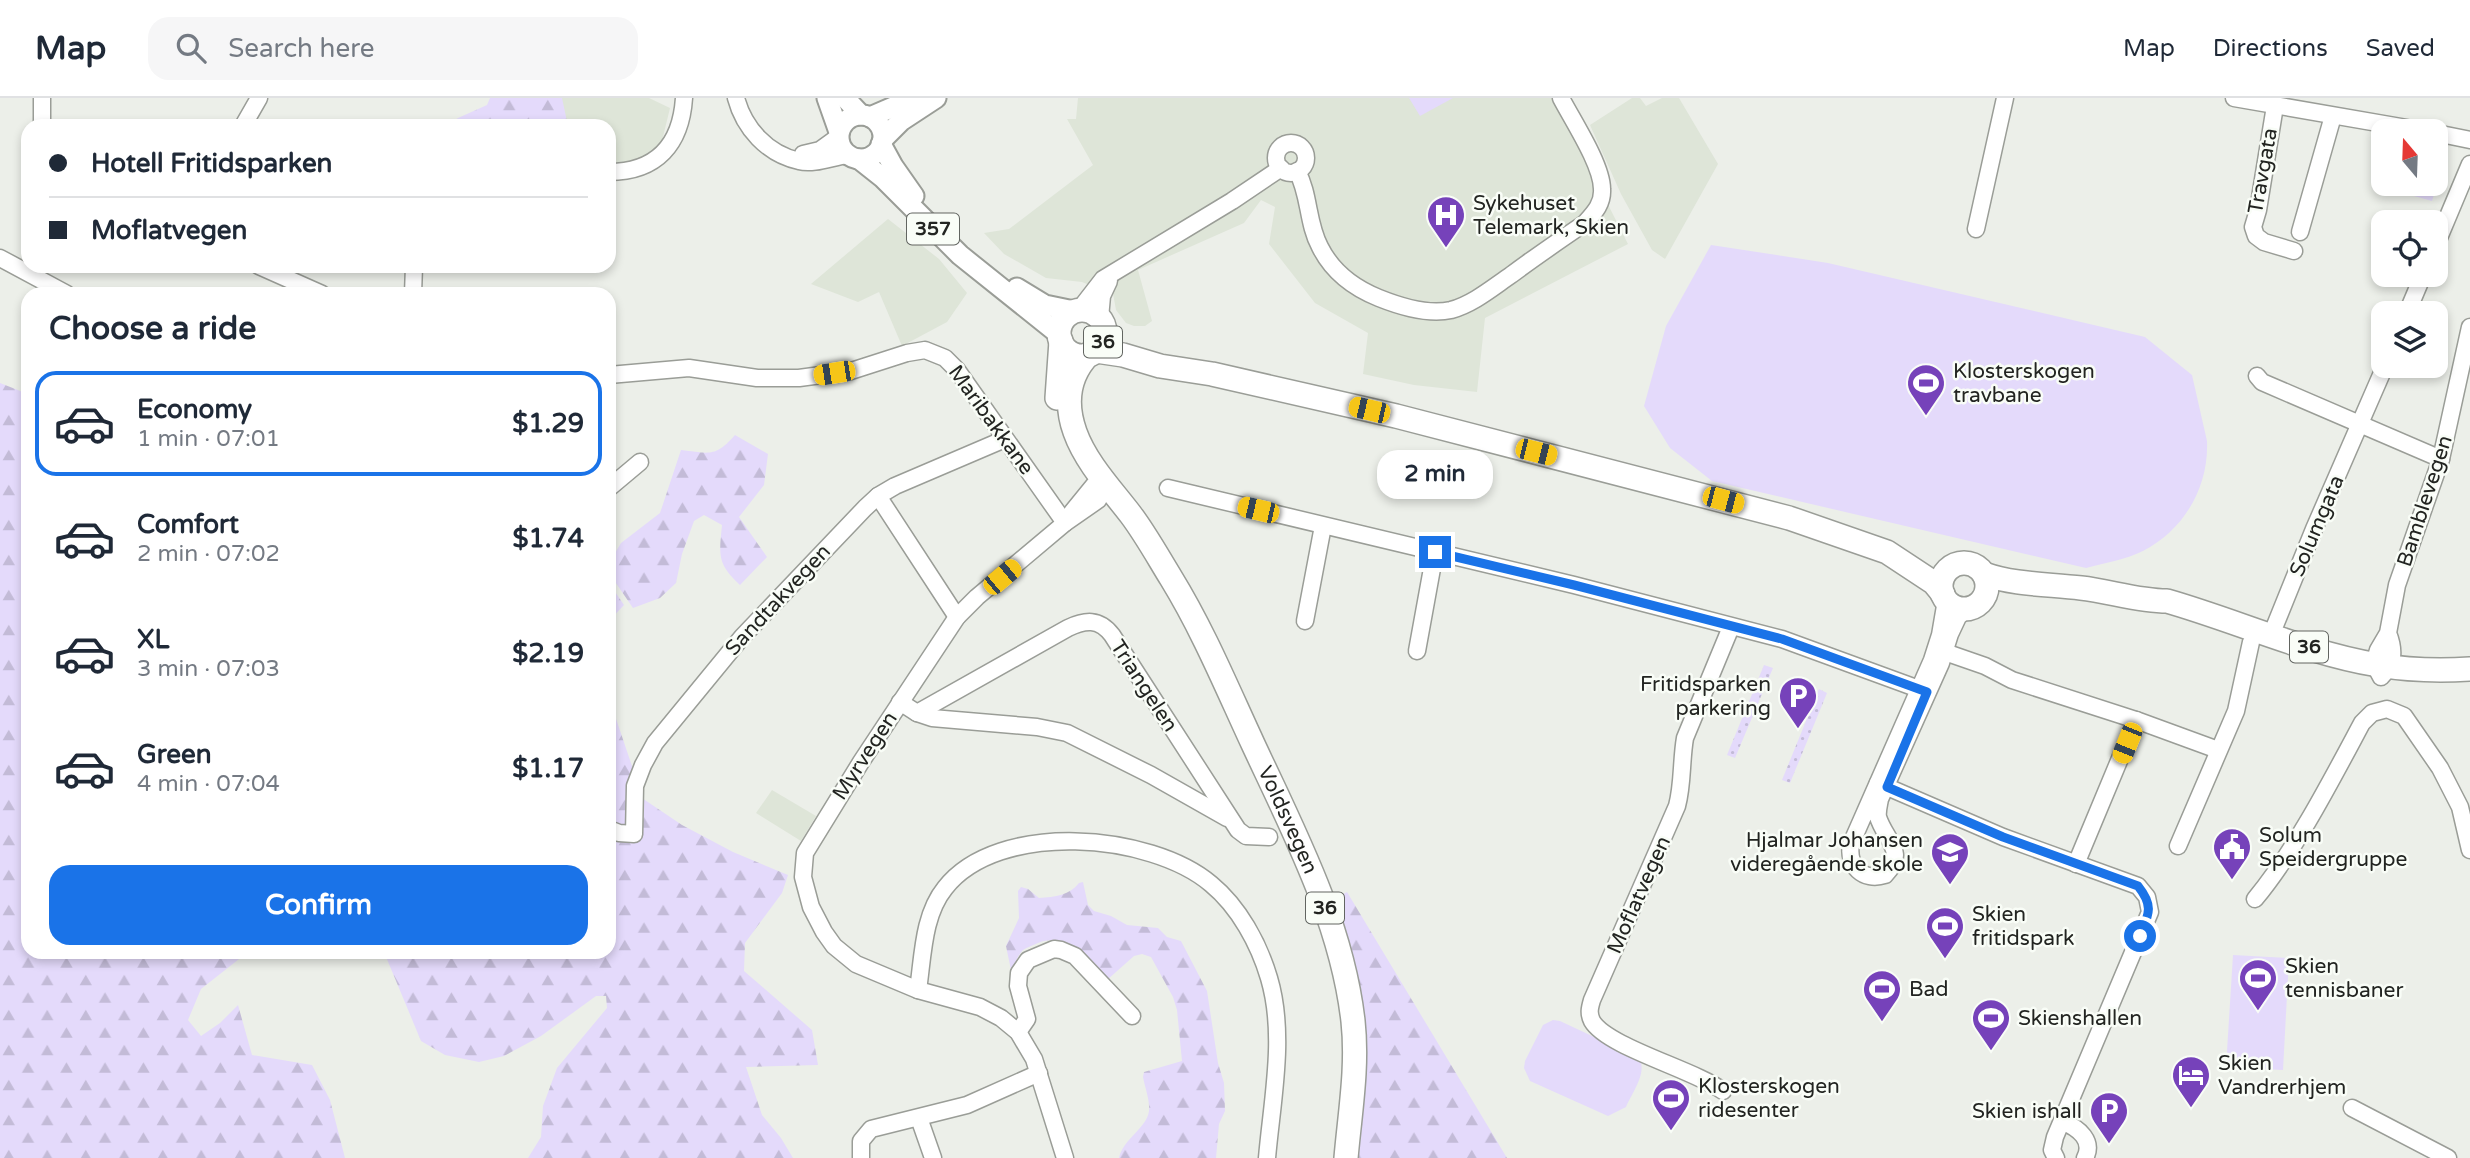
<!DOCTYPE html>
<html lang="en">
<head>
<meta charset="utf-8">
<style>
  :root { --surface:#fff; --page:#f6f6f7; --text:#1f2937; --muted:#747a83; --line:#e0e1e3; --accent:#1a73e8 }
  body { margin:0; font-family:"Varela Round",sans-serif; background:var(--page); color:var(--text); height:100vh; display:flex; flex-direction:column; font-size:26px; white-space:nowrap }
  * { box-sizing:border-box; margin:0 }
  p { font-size:23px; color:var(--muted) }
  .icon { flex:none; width:38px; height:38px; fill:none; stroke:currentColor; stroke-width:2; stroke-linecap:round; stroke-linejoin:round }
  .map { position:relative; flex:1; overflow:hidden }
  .sheet { position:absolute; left:21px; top:189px; width:595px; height:672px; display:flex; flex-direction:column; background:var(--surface); border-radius:21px; box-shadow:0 4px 10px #0003 }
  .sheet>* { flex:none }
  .guide { position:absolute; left:21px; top:21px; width:595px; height:154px; border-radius:21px; box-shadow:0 4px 10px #0003; display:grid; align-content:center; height:154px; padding:0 28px; background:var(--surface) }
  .needle { width:46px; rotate:341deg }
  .fabs { position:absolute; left:2371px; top:21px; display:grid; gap:14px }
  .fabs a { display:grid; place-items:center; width:77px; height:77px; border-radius:14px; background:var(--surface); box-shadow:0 4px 10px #0003; font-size:35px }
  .end { position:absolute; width:32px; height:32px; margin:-16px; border:9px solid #1a73e8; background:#fff; box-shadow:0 0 0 4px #fff }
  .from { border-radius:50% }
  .bubble { position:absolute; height:49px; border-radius:21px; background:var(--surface); box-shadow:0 4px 10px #0003; font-size:23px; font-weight:800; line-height:49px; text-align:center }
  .car { position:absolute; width:21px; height:42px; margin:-21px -10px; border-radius:9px; box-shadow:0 0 5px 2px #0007; background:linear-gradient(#f5c518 24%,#345 0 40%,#f5c518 0 76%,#345 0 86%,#f5c518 0) }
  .guide b { display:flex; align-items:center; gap:24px; height:66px; font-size:26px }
  .guide b+b { border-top:2px solid var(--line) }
  .guide i { width:18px; height:18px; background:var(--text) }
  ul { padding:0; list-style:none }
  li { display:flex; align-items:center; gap:21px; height:105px; margin:0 14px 10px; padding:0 14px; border:4px solid transparent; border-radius:21px }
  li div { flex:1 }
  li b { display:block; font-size:26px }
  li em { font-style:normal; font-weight:800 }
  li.current { border-color:var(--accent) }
  li>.icon { width:63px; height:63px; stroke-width:1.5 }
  h2 { padding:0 28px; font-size:32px; line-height:84px }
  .button { display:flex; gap:14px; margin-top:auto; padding:14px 28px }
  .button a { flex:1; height:80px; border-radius:21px; background:var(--accent); color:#fff; font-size:28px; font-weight:800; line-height:80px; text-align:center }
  header { display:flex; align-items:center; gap:42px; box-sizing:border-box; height:98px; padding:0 35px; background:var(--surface); border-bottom:2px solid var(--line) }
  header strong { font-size:33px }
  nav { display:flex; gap:38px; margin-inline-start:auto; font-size:24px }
  .search { width:490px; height:63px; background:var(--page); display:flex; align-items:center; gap:18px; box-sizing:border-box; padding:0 24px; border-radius:21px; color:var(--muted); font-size:26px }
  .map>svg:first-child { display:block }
  .built { fill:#dee5d8 }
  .grass { fill:url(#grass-dots) }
  .forest { fill:url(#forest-firs) }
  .park { fill:#e4dafb }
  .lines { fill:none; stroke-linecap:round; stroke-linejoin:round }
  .minor-casing { stroke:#9a9d97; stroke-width:19 }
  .major-casing { stroke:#9a9d97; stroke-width:23 }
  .highway-casing { stroke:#9a9d97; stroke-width:26 }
  .minor { stroke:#fff; stroke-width:16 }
  .major { stroke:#fff; stroke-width:19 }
  .highway { stroke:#fff; stroke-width:23 }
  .route { stroke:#1a73e8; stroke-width:9 }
  .labels { text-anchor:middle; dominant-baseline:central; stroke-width:5; stroke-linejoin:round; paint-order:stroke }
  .shield { fill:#f9fdf7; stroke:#626561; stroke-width:2 }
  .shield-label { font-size:19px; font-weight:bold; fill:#222421 }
  .street-label { font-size:21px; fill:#222421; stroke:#f9fdf7 }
  .poi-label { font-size:21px; fill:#222421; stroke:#f9fdf7; text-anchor:start }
</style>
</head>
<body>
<header>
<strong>Map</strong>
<div class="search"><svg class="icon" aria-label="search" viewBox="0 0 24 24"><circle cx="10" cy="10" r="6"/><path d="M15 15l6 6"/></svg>Search here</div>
<nav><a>Map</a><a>Directions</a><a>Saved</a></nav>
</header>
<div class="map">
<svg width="2470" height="1060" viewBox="0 0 2470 1060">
  <defs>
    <pattern id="grass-dots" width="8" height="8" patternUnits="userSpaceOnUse" patternTransform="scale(1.75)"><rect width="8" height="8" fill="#e4dafb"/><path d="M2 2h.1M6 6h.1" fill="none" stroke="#c3bbd7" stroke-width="1.8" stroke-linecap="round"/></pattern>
    <pattern id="forest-firs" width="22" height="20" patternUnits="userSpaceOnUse" patternTransform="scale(1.75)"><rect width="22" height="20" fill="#e4dafb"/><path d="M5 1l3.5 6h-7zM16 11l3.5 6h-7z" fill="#c3bbd7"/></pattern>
  </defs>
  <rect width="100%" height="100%" fill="#ecefe9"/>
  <g class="built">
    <path d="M496,0H649L670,10L662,43L653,55L631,64L609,67V28H558Z"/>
    <path d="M1078,0H1554L1628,146L1485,220L1477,294L1414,287L1363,276L1368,235L1315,205L1269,146L1275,109L1261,102L1244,125L1138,172L1152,223L1145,228H1134L1126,225L1116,212L1112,190L1108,195L1082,184L1046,180L1004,156L984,135L1009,131L1093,67L1067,21H1076Z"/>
    <path d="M1632,0H1640L1646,8L1662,0H1679L1718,66L1665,161L1652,152L1621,96L1590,27Z"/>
    <path d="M888,121L939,161L967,195L947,224L902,248L879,194L858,204L811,186Z"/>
    <path d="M772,692L816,718L801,743L756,715Z"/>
  </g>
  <g class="grass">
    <path d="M1764,567L1773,570L1735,660L1727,657Z"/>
    <path d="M1819,591L1827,595L1790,685L1782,682Z"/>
  </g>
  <g class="forest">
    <path d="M490,0H562L568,28H446L458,20L487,7Z"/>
    <path d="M0,285L28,296V854H248L201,891L188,922L201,938L220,925L238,907L252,957L312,967L330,1002L345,1060H0Z"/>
    <path d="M735,337L768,356L764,387L739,419L767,459L740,487C717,466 719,457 722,427L704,417L694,423L682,456L676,485L660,500L633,510L609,475V465L621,445L660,415L681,352C709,355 715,360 735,337Z"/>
    <path d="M609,485L624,507L609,523Z"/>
    <path d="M609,600L633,671V694L682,727L733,754L788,777L782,795L745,845L744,873L812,932L818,967L746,969L762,1017L781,1040L793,1060H528L541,1039L543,1008L557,970L607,910L606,898H596L541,938L504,958L479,964L445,957L421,943L384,854H609Z"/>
    <path d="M1083,784L1088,807L1094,813L1111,818L1127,827L1158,830L1167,839L1181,843L1207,893L1218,965L1224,985L1225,1013L1219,1026L1216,1060H1119C1123,1041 1147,1030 1149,1013C1150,1002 1145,990 1143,979L1144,974L1182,963L1177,912L1173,899L1151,859L1142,856L1134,858L1107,882C1089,861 1069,833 1038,845C1034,847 1027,849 1023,852C1018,857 1015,866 1011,872L1006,848L1019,820L1018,793L1021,789L1028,791L1039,800C1055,799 1070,797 1079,785Z"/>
    <path d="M1347,794L1507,1060H1339L1348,935L1319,811Z"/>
  </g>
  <g class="park">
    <path d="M1409,0H1453L1420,18Z"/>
    <path d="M2436,52L2446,55L2432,103L2407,96L2410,86H2436Z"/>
    <path d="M1711,147L1828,165L2145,239L2192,277L2207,343C2209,389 2184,432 2143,453C2125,462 2104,465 2086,470L1712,383L1670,350L1644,308L1666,228Z"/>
    <path d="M2233,857L2289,860L2283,972L2226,969Z"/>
    <path d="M1553,922L1560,923L1639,960C1648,974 1632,995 1626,1009L1608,1018L1530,983L1524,970L1525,963L1543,927Z"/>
  </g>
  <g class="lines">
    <defs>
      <g id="minor">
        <path d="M736,0C744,30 767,56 799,63C814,67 832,59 847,57"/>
        <path d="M2234,0L2424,33"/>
        <path d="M2275,8L2258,112L2253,129L2256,138L2264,144L2294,153"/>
        <path d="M42,28V0"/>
        <path d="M243,28L259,0"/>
        <path d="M2436,35L2470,42"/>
        <circle cx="1291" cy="60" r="15"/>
        <path d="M803,56L820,52L838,39"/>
        <path d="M1297,73C1310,97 1307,125 1320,149C1332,173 1354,190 1379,200C1399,208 1429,217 1451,212C1473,206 1492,190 1511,177C1535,159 1560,142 1585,125C1594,115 1603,106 1602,91C1602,67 1573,23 1561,0"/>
        <path d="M609,74C657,74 681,46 684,0"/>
        <path d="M1976,131L2005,0"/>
        <path d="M2300,134L2333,18"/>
        <path d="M2436,147L2470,66"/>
        <path d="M0,160L67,196"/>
        <path d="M259,168L322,196"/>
        <path d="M413,196L414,168"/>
        <path d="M1079,212L1103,181L1232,103L1281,70"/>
        <path d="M2407,215L2423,177"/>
        <path d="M1100,220L1102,198L1109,183"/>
        <path d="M609,277L689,270L757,280H799L851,273L907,255L925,252L945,260L957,272L1065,425"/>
        <path d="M2257,278L2262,284L2441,361"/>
        <path d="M609,390L640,364"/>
        <path d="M1168,390L1574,487L1782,541L1927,594"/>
        <path d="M878,398L957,519"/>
        <path d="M1072,414L1094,387L1107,386"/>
        <path d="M1946,502L1940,537L1932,562L1851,746C1847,768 1863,784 1885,777C1908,754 1885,742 1878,719C1877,713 1879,707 1880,701L1941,565L1950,536L1958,519L1966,511"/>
        <path d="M1305,523L1323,428"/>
        <path d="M2274,530L2314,431L2385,268"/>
        <path d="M2388,535C2395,553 2394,566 2381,579L2374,566L2378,552L2388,535L2397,487L2441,361L2470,229"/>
        <path d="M1936,551L1985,568L2012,582L2136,622L2218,652"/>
        <path d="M1417,553L1435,454"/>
        <path d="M900,604L917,615L1068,530C1085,522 1099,520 1112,537L1238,732L1246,738L1269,739"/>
        <path d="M917,615L932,620L1037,629L1067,635L1151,677L1227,720"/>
        <path d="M1878,685L2003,739L2138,788L2147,799L2150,814L2055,1039L2052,1052L2056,1060"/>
        <path d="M609,731L619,735L634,736L635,688L643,667L655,645L742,539L865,410L878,398L895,388L1005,341"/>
        <path d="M2178,748L2236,613L2251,544"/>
        <path d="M2076,766L2136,622"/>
        <path d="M2255,801C2295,753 2332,681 2362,625L2372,615L2387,611L2404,618L2440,670L2460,709L2470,752"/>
        <path d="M918,892L856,866L834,848L824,834L811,809L803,779L805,755L861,664L957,519L977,499L1065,425L1098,402L1107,386"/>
        <path d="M1018,934L1027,921L1018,888L1019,875L1028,862L1054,851L1061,852L1075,858L1132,918"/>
        <path d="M1723,993C1695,972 1607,949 1592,923C1588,915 1590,909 1592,902L1677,708C1683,686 1681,663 1685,640L1731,529"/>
        <path d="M2352,1010L2448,1060"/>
        <path d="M919,1020L933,1060"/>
        <path d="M2063,1024C2079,1030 2094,1043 2085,1060"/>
        <path d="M861,1060V1043L871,1031L967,1007L1039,975"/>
        <path d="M1065,1060L1034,961L1018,934L1001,920L980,909L918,892C923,858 923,817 945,790C998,722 1151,735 1211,786C1239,809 1259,846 1269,880C1286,937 1272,1002 1267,1060"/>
      </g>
      <g id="major">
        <path d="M827,0L839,34"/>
        <path d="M845,0L861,17"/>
        <circle cx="861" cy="39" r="22"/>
        <path d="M870,19L914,0"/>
        <path d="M883,41L901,23L936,0"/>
        <path d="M881,46L893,68L914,98"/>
        <path d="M859,61L883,80L960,157L1060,237"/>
        <path d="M1017,190L1045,207L1074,213"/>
      </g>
      <g id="highway">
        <circle cx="1082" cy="235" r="23"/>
        <path d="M1096,253L1123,257L1160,268L1212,276L1396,318L1789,420L1887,454L1934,485L1943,496"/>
        <path id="s1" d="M1089,256C1068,278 1065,306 1075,334C1086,365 1112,392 1131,417C1146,437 1158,459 1171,480C1203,532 1227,590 1253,646C1294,734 1342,825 1353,923C1358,969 1350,1014 1346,1060"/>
        <path d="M1057,300L1061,243"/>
        <circle cx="1964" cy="488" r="23"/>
        <path d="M1984,476C2015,487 2048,486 2081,490C2109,493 2138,503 2167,503C2237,523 2306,555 2378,567C2408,572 2440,573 2470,571"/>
      </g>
    </defs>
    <use href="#minor" class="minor-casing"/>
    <use href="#major" class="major-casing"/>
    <use href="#highway" class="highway-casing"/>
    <use href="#minor" class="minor"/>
    <use href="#major" class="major"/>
    <use href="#highway" class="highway"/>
  </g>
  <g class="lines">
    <path class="route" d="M1435,454L1574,487L1782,541L1927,594L1887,689L2003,739L2138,788C2154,808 2149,816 2140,838"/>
  </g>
  <defs>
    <symbol id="hospital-pin" viewBox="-11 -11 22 30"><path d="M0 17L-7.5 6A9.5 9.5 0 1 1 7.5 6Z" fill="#7642ba" stroke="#f9fdf7"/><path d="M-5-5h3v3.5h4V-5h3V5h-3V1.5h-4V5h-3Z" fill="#fff"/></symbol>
    <symbol id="stadium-pin" viewBox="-11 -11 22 30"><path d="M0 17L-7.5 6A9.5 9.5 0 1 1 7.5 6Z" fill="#7642ba" stroke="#f9fdf7"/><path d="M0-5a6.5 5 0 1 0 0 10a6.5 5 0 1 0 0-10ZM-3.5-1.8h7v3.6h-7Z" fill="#fff"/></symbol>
    <symbol id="parking-pin" viewBox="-11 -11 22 30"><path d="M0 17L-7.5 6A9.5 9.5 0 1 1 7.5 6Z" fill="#7642ba" stroke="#f9fdf7"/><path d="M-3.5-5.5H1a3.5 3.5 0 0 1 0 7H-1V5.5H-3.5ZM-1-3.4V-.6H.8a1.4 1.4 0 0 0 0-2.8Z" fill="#fff"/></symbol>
    <symbol id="civic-pin" viewBox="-11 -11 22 30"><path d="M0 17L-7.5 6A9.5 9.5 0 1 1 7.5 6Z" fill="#7642ba" stroke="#f9fdf7"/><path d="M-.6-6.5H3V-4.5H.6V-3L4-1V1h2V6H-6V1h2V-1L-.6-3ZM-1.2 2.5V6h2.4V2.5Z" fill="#fff"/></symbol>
    <symbol id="school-pin" viewBox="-11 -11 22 30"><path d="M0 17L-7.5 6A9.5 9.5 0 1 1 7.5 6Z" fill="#7642ba" stroke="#f9fdf7"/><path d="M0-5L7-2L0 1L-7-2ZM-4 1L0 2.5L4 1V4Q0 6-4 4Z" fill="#fff"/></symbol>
    <symbol id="hotel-pin" viewBox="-11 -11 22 30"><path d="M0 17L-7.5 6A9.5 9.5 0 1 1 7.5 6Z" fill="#7642ba" stroke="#f9fdf7"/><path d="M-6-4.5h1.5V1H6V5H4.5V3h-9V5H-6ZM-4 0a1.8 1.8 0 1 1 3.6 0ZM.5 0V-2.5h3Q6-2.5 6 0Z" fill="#fff"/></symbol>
  </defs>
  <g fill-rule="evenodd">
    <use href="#hospital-pin" x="1424" y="95" width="44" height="60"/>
    <use href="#stadium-pin" x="1904" y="263" width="44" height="60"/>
    <use href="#parking-pin" x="1776" y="576" width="44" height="60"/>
    <use href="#civic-pin" x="2210" y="727" width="44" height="60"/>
    <use href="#school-pin" x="1928" y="732" width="44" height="60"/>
    <use href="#stadium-pin" x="1923" y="806" width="44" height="60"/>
    <use href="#stadium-pin" x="2236" y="858" width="44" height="60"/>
    <use href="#stadium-pin" x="1860" y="869" width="44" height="60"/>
    <use href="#stadium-pin" x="1969" y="898" width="44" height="60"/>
    <use href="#hotel-pin" x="2169" y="955" width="44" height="60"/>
    <use href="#stadium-pin" x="1649" y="978" width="44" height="60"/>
    <use href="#parking-pin" x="2087" y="991" width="44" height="60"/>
  </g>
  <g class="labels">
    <g class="shield">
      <rect x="907" y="115.5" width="52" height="31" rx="5"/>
      <rect x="1084" y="228.5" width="38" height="31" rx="5"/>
      <rect x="2290" y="533.5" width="38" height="31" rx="5"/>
      <rect x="1306" y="794.5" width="38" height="31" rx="5"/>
    </g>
    <g class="shield-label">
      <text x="933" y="131">357</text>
      <text x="1103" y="244">36</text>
      <text x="2309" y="549">36</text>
      <text x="1325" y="810">36</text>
    </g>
    <g class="street-label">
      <text transform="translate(2263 73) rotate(-80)">Travgata</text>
      <text transform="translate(991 322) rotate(54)">Maribakkane</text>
      <text transform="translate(2425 403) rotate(-72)">Bamblevegen</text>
      <text transform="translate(2317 428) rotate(-67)">Solumgata</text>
      <text transform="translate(778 502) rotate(-47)">Sandtakvegen</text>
      <text transform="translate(1144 588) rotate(57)">Triangelen</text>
      <text transform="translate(865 658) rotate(-57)">Myrvegen</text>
      <text stroke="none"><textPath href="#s1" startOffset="528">Voldsvegen</textPath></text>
      <text transform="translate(1639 797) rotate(-66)">Moflatvegen</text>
    </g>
    <g class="poi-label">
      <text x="1473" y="105">Sykehuset<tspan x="1473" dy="24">Telemark, Skien</tspan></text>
      <text x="1953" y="273">Klosterskogen<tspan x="1953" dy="24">travbane</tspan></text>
      <text x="1771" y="586" text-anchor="end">Fritidsparken<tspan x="1771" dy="24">parkering</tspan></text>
      <text x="2259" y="737">Solum<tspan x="2259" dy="24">Speidergruppe</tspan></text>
      <text x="1923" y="742" text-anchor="end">Hjalmar Johansen<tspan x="1923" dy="24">videregående skole</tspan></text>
      <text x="1972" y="816">Skien<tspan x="1972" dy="24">fritidspark</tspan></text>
      <text x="2285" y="868">Skien<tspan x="2285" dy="24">tennisbaner</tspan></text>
      <text x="1909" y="891">Bad</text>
      <text x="2018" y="920">Skienshallen</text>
      <text x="2218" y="965">Skien<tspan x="2218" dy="24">Vandrerhjem</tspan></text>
      <text x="1698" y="988">Klosterskogen<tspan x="1698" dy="24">ridesenter</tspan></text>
      <text x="2082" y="1013" text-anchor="end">Skien ishall</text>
    </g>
  </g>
</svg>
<div class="fabs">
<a><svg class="needle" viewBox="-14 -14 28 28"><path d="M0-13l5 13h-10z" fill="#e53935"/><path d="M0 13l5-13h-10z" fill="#747a83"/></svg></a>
<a><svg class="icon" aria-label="locate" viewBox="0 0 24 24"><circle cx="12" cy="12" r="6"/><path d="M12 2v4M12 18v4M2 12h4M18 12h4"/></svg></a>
<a><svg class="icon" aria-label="layers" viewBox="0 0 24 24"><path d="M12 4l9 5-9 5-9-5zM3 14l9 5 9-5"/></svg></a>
</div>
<i class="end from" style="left:2140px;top:838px"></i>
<i class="end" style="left:1435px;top:454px"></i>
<div class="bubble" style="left:1377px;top:352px;width:116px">2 min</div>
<i class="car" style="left:834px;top:275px;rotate:261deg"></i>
<i class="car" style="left:1369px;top:312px;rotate:283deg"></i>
<i class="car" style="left:1536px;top:354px;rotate:104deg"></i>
<i class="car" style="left:1723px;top:402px;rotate:105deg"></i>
<i class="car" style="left:1258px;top:412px;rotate:283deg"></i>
<i class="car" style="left:1002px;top:479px;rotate:50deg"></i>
<i class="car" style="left:2127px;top:645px;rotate:202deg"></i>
<div class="guide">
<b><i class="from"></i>Hotell Fritidsparken</b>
<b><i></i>Moflatvegen</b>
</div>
<section class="sheet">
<h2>Choose a ride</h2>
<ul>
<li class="current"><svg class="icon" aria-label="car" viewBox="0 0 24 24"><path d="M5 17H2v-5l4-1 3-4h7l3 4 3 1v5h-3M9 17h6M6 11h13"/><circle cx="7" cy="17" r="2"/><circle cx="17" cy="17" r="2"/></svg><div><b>Economy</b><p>1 min · 07:01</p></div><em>$1.29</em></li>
<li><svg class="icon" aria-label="car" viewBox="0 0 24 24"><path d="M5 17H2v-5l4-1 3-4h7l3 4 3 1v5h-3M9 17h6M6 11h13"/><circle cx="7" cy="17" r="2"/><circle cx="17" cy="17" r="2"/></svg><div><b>Comfort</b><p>2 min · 07:02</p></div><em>$1.74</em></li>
<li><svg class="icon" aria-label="car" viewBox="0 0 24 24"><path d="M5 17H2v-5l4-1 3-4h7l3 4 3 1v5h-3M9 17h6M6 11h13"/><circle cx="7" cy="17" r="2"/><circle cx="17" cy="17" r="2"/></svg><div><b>XL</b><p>3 min · 07:03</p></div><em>$2.19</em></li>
<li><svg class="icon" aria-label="car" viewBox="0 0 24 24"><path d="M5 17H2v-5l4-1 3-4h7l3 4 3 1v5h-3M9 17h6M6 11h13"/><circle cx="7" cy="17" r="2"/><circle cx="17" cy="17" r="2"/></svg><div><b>Green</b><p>4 min · 07:04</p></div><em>$1.17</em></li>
</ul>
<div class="button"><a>Confirm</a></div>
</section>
</div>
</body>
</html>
